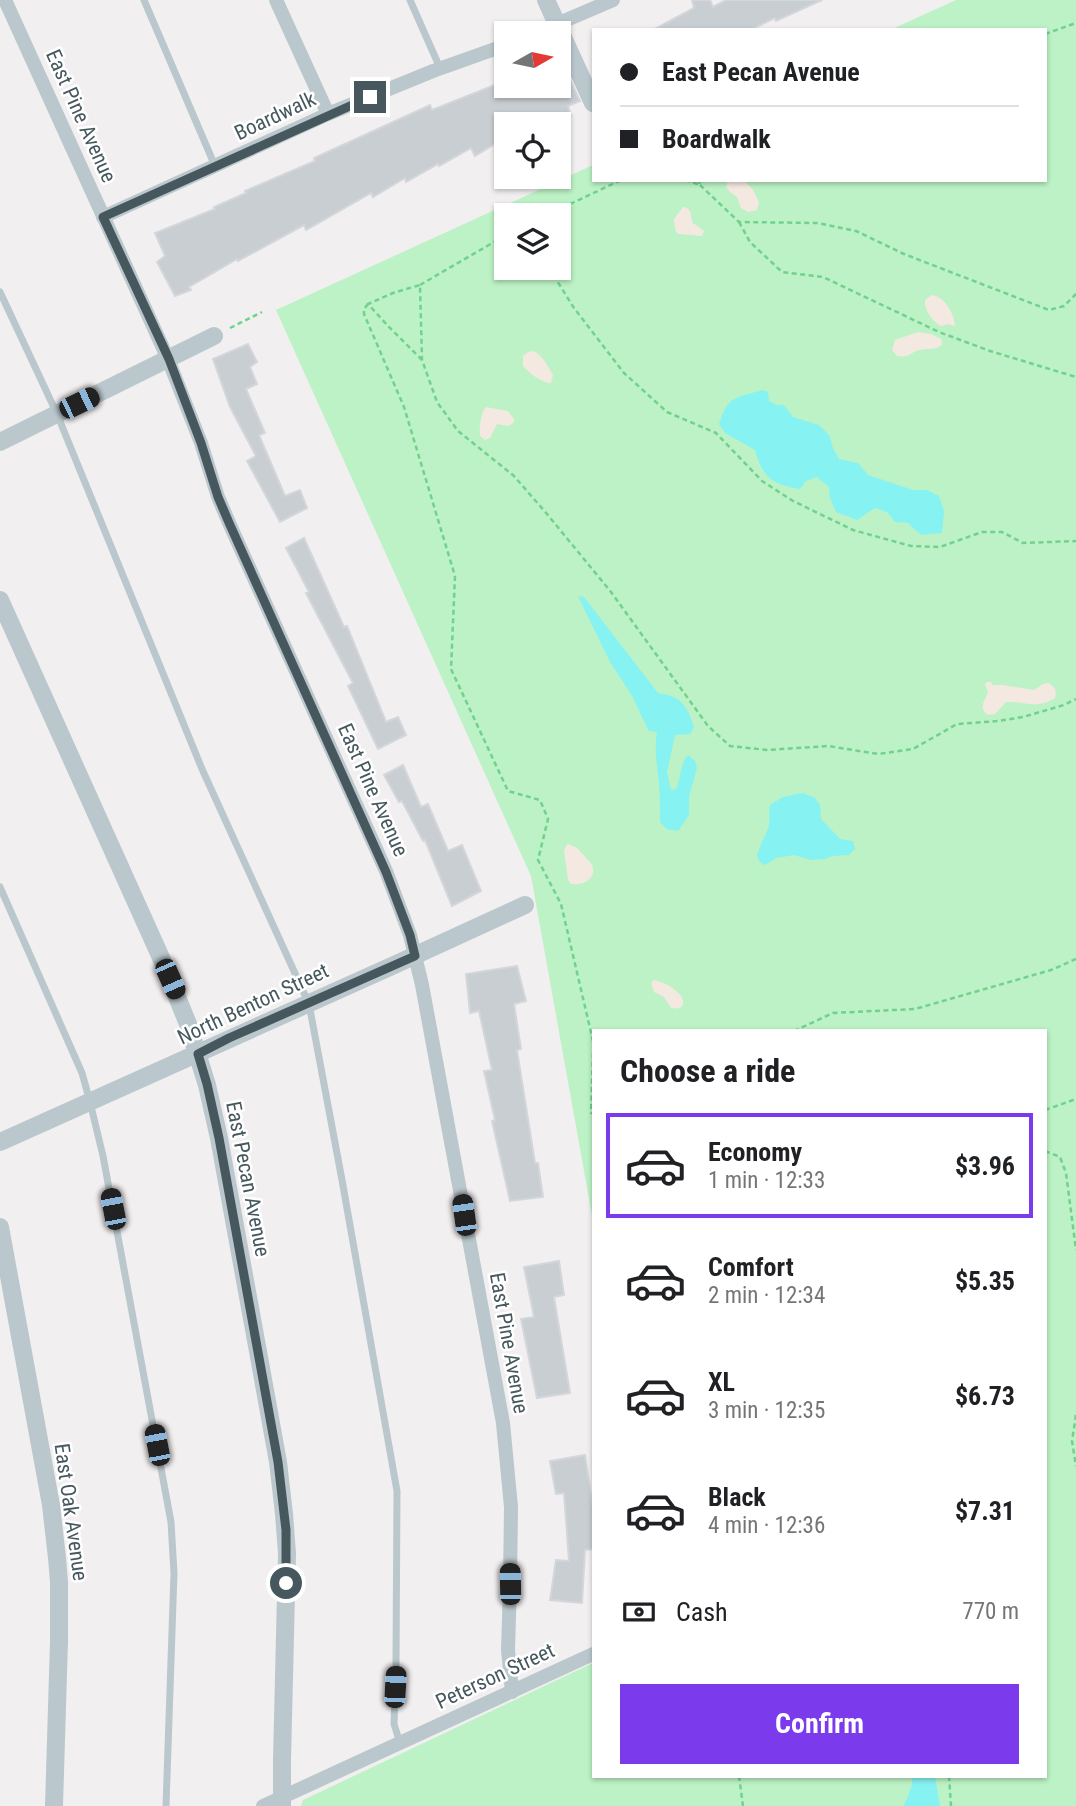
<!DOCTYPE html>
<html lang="en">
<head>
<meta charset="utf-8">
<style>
  :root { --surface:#fff; --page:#f6f6f6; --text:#202124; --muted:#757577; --line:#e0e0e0; --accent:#7c3aed }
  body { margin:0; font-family:"Roboto Condensed",sans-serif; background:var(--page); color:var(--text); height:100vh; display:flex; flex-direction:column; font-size:26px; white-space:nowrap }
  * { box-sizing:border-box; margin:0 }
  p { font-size:23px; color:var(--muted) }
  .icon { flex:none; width:38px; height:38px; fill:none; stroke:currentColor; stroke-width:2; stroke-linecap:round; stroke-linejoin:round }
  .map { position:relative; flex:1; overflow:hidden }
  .sheet { position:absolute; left:592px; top:1029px; width:455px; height:749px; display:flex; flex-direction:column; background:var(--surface); border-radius:0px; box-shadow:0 2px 5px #0004 }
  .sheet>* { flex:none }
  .hud { position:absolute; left:592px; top:28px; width:455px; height:154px; border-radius:0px; box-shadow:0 2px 5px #0004; display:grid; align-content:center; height:154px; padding:0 28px; background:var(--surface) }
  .needle { width:46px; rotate:81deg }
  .tools { position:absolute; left:494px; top:21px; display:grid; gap:14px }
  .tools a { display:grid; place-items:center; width:77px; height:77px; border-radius:0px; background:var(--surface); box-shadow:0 2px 5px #0004; font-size:35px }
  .end { position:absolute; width:32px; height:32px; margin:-16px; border:9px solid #46585e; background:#fff; box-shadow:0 0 0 4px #fff }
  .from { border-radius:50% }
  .car { position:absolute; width:21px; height:42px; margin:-21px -10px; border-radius:9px; box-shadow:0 0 5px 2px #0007; background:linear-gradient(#222 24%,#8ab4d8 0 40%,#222 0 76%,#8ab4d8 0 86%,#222 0) }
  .hud b { display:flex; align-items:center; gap:24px; height:66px; font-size:26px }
  .hud b+b { border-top:2px solid var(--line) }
  .hud i { width:18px; height:18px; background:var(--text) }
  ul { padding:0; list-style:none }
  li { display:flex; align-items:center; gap:21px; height:105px; margin:0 14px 10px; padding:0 14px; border:4px solid transparent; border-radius:0px }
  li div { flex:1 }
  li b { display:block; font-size:26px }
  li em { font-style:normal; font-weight:700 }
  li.current { border-color:var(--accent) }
  li>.icon { width:63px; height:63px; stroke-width:1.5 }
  h2 { padding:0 28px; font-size:32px; line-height:84px }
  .pay { display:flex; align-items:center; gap:18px; height:77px; padding:0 28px; font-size:26px }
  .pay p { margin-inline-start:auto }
  .cta { display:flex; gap:14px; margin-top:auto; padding:14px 28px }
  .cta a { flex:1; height:80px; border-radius:0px; background:var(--accent); color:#fff; font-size:28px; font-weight:700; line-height:80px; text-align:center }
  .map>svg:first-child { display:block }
  .green { fill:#bcf2c5; fill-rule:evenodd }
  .sand { fill:#f4e9e0 }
  .water { fill:#86f2f2 }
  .building { fill:#c9ced3; stroke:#d3d7dc; stroke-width:2 }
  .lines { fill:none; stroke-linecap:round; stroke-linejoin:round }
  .path { stroke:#71d28e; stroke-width:2.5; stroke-dasharray:5 3.5; stroke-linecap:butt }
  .service { stroke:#bac8cd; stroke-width:7 }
  .minor { stroke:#bac8cd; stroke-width:14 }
  .tertiary { stroke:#bac8cd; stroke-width:18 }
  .route { stroke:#46585e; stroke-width:9 }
  .labels { text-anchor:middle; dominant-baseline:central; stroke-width:5; stroke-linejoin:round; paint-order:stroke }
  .street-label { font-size:21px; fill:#46585e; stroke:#fff }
</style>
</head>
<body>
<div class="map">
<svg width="1076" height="1806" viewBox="0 0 1076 1806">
  <rect width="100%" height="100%" fill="#f2eff0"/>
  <path class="green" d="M956,0H1076V1806H301L303,1800L593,1663V1776H1045V1031H593V1221L531,876L276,310L593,165V180H1045V30H890ZM506,215H558V268H506Z"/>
  <g class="sand">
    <path d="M728,180H744L753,190L759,202L757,210L748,212L741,208L737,197L730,192L726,187Z"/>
    <path d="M683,207C693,208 690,216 693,223L704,231L702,236C698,236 695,235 691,235C676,233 676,238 674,219Z"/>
    <path d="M932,295C945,297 954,313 955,326L948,324L941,326C933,322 924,310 925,300Z"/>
    <path d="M918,332L931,334L941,339L942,345C933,351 928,348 919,350C909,353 910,358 897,356L892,350L895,340Z"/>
    <path d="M533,351C542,354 548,367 553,375L551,383C542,383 529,373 523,366V356L528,352Z"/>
    <path d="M486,407L508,411L514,419V422L509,426L497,424L490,438L485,440L480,436C479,428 481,411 486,407Z"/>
    <path d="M987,682H991L993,685H1003L1034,690L1043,684L1048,683C1055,686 1057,691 1055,698C1036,710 1024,701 1006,702L995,714L988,715C978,708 985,701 988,692L985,684Z"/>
    <path d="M567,844C568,844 576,847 577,848C579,850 591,863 592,865C597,879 583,886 571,884L568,880L564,850Z"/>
    <path d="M654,980C662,982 670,985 676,991C686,998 687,1011 671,1008L664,997L654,992L651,983Z"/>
  </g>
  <g class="water">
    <path d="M762,390L768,392L769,401L777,405H784L793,417L819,425L829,435L833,448L839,459L858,463L868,475L913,490H927L939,496L944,511L942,533L921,535L908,523L895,522L887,512L875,508L857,520L836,512L830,498L829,487L817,477L806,481L800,489C772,484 763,478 755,450L725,433L719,424C729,394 735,399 762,390Z"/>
    <path d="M578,596L584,597L658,693C682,696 687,706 694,727L690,734L675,735L667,772L671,790L676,789C681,778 680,764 688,755L695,761L697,768L689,797V815L678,831L667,829L660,822C660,809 660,796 659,783C657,765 654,750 657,732L649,731L631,694L610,662Z"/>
    <path d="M803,793L815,798L820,805L821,819L840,839L853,841L855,849L849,855L832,856L825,859L811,860L794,855L776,858L765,865L760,862L757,856C760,844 765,838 768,828C771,821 768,813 770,805L783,797Z"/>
    <path d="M912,1776H935L940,1806H904C907,1797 914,1785 912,1776Z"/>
  </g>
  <g class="building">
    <path d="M692,0H710L713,7L726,0H822L776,21L775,18L750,30H653L694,8Z"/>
    <path d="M562,63L580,101L568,106L571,116L557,124H506V137L475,156L471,148L439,166L438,164L406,182L405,178L373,197L371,193L306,230L304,225L238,261L237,259L189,287L191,290L175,296L157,262L165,256L155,233L215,209L214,207L246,193L245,191L315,161L314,158L430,105L432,110L502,82L503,86H558V65Z"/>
    <path d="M248,344L257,362L250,367L257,384L246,389L265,433L259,435L285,496L300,490L307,508L280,522L247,461L256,456L230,407L213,359Z"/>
    <path d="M304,538L344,627L347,626L386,722L398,717L406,735L378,749L348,686L353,683L306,593L309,592L286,548Z"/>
    <path d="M403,765L421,807L428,804L448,851L462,845L481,891L452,906L425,840L423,841L402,801L399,802L384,775Z"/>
    <path d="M517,966L526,1001L514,1004L521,1049L517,1050L535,1163H538L543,1197L510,1201L492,1121L495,1120L484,1071L492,1070L479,1011L470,1013L466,974Z"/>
    <path d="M559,1261L564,1295L554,1297L570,1393L537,1398L521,1319L534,1317L524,1267Z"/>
    <path d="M585,1455L593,1509V1549L585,1550L582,1603L550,1600L556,1560L569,1561L564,1493L556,1494L550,1461Z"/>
  </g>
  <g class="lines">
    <g class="path">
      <path d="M1045,34L1076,23"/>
      <path d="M685,180L700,185L699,180"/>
      <path d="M700,185L739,222L818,223L856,231L904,254L1049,310L1064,306L1076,294"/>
      <path d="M547,215L621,180"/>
      <path d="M739,222L750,242L782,272L823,277L939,332L990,351L1076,377"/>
      <path d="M549,268L574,308L624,373L667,412L716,433L762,481L793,501L853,530L911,546L940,547L982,532H1002L1023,543L1076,541"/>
      <path d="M420,285L506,235"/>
      <path d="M368,304L364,309V314L404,407L455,576L451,669L508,791L540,800L548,819L538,860L561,904L593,1041"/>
      <path d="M230,328L262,312"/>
      <path d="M422,360L389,327L368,304L393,293L420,285L422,360L437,402L458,431L514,476L547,514L611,592L708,726L730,746L767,750L828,746L878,754L913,749L957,724L998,721L1023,717L1064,705L1076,699"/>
      <path d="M794,1031L833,1013L915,1009L1051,970L1076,959"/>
      <path d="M593,1053L591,1113H593"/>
      <path d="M1045,1110L1076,1099"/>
      <path d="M1045,1151L1060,1157L1066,1173L1076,1250"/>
      <path d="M1076,1415L1072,1441L1076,1466"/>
      <path d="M739,1776L743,1806"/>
      <path d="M949,1776L951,1806"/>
    </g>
    <g class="service">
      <path d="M144,0L215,166"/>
      <path d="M410,0L440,68"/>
      <path d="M0,292L57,414L202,769L309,1004L342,1180L397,1491L396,1664L394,1724L400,1743"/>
      <path d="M0,887L82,1073L90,1102L103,1156L171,1522L174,1573L166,1806"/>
    </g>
    <g class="minor">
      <path d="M5,0L168,359L201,443L218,497L230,525L386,871L410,935L422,985L503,1423L511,1507L510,1583L508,1650L512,1692"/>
      <path d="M276,0L328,114"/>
      <path d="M536,33L613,0"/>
      <path d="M103,217L328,114L433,71L506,45"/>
      <path d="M263,1806L593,1654"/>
    </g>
    <g class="tertiary">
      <path d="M546,0L593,103"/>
      <path d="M0,442L214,336"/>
      <path d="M0,600L162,960L188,1024L207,1085L219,1138L259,1357L278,1462L284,1514L287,1553L282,1760V1806"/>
      <path d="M0,1142L392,966L525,905"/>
      <path d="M0,1227L51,1505L57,1558L59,1582V1641L54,1806"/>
    </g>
  </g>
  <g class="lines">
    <path class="route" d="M286,1583V1530L278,1462L219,1138L207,1084L198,1054L229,1038L415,956L410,935L386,872L230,525L218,497L201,443L169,359L103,217L370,97"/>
  </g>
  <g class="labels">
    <g class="street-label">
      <text transform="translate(81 116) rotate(66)">East Pine Avenue</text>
      <text transform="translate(275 116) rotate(-25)">Boardwalk</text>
      <text transform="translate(373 790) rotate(66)">East Pine Avenue</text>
      <text transform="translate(253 1004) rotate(-25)">North Benton Street</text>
      <text transform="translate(248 1179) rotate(79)">East Pecan Avenue</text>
      <text transform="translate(509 1343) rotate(80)">East Pine Avenue</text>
      <text transform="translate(71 1512) rotate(82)">East Oak Avenue</text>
      <text transform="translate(495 1676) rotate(-25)">Peterson Street</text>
    </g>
  </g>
</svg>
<div class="tools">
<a><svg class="needle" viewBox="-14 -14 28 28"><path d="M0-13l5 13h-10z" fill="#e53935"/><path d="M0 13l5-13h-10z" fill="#757577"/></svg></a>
<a><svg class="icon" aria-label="locate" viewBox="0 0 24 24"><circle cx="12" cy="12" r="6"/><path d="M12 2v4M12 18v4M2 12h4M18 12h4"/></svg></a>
<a><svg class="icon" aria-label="layers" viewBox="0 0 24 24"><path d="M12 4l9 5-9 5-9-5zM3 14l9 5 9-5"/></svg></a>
</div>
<i class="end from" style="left:286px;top:1583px"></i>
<i class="end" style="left:370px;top:97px"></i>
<i class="car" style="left:79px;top:403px;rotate:64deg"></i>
<i class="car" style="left:170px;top:979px;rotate:156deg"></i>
<i class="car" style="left:113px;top:1209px;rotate:349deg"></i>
<i class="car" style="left:464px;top:1215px;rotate:352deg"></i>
<i class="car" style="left:157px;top:1445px;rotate:349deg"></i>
<i class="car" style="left:510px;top:1584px;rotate:359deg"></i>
<i class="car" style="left:395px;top:1687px;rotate:3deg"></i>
<div class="hud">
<b><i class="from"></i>East Pecan Avenue</b>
<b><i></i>Boardwalk</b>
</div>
<section class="sheet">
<h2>Choose a ride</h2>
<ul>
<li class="current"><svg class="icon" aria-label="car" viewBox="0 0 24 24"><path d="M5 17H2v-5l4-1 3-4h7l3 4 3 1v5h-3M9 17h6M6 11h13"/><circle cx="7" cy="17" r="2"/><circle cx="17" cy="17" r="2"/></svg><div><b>Economy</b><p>1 min · 12:33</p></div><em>$3.96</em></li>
<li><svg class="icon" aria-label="car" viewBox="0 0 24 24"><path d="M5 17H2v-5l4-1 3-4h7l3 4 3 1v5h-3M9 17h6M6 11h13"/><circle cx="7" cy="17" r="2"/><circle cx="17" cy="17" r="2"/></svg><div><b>Comfort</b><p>2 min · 12:34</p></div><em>$5.35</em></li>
<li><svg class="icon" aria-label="car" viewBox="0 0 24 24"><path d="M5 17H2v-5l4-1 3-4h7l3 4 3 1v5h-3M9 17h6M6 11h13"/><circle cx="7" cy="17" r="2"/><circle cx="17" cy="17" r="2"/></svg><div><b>XL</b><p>3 min · 12:35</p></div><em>$6.73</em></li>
<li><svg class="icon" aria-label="car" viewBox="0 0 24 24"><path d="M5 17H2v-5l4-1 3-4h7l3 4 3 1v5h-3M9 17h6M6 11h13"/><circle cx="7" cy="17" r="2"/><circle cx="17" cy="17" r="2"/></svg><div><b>Black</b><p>4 min · 12:36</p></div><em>$7.31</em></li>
</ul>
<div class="pay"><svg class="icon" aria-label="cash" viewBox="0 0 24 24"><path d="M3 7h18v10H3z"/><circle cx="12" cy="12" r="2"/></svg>Cash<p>770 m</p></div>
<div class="cta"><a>Confirm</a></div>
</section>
</div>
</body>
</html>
